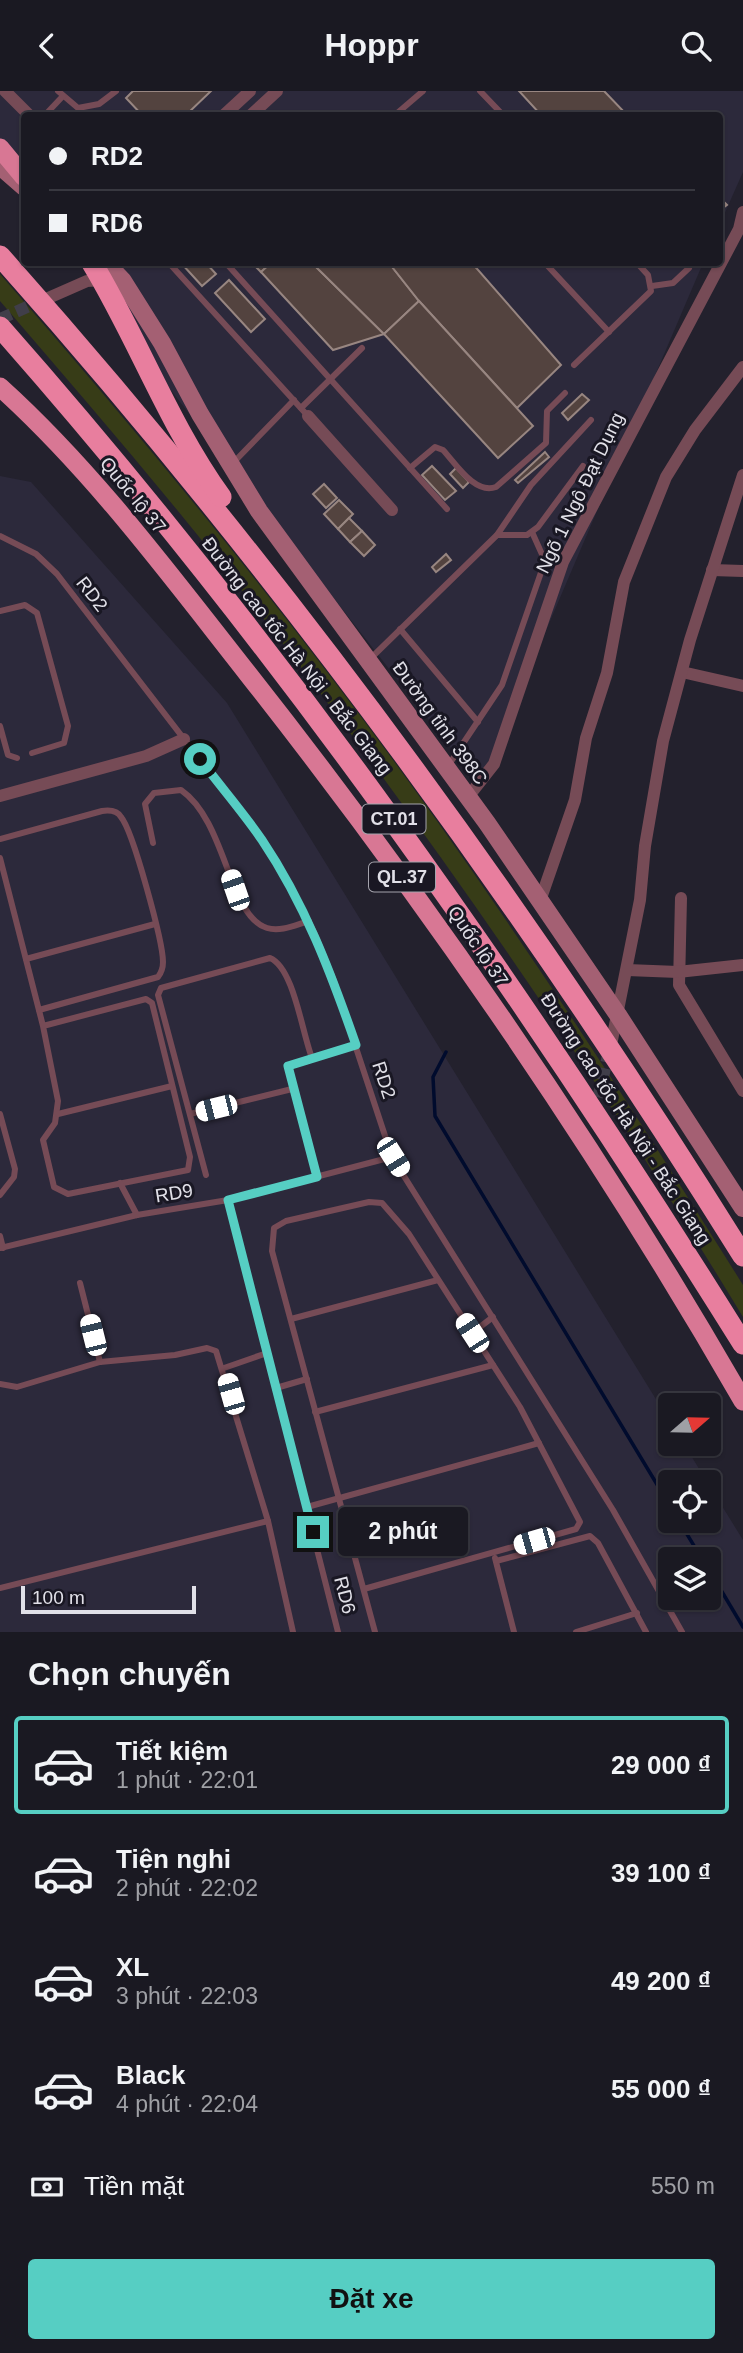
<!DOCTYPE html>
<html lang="vi">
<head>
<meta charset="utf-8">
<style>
  :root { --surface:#1a1922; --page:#23222a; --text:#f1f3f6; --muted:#9fa0a5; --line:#383840; --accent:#56cec3 }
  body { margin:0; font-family:Arial,sans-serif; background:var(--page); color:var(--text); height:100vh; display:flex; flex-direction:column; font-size:26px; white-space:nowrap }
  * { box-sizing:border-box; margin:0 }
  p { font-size:23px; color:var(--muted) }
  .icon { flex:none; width:38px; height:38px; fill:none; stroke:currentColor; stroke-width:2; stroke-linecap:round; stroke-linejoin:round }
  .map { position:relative; height:1541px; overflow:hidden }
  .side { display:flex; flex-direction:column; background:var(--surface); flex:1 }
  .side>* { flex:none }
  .hud { position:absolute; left:21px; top:21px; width:702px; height:154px; border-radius:7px; box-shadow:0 2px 5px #0004,0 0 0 2px var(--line); display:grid; align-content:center; height:154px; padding:0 28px; background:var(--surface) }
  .needle { width:46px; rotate:70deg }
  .fabs { position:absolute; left:658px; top:1302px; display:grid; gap:14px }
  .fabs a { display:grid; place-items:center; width:63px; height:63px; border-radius:7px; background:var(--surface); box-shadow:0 2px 5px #0004,0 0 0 2px var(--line); font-size:35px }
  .scale { position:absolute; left:21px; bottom:18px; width:175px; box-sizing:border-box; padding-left:7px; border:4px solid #e1e0e8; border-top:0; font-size:19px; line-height:24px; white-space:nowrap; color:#e1e0e8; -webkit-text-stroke:5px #191723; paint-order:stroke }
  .end { position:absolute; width:32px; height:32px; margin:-16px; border:9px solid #56cec3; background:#111; box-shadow:0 0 0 4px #111 }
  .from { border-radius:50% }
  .bubble { position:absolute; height:49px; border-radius:7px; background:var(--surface); box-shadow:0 2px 5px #0004,0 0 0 2px var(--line); font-size:23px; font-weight:800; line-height:49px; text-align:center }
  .car { position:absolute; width:21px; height:42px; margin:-21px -10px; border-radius:9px; box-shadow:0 0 5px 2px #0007; background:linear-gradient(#fff 24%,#345 0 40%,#fff 0 76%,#345 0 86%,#fff 0) }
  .hud b { display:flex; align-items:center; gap:24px; height:66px; font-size:26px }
  .hud b+b { border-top:2px solid var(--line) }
  .hud i { width:18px; height:18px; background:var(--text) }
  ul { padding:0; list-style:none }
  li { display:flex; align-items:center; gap:21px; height:98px; margin:0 14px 10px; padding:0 14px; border:4px solid transparent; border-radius:7px }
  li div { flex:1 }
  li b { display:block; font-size:26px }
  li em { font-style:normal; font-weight:800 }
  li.current { border-color:var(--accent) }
  li>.icon { width:63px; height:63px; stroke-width:1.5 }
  h2 { padding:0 28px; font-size:32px; line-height:84px }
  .pay { display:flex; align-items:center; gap:18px; height:77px; padding:0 28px; font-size:26px }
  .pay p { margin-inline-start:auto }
  .cta { display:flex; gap:14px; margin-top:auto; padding:14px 28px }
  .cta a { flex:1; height:80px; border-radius:7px; background:var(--accent); color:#111; font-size:28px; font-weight:800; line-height:80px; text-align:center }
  header { display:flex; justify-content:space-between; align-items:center; height:91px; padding:0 28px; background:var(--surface); font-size:32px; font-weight:800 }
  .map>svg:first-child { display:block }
  .built { fill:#2c293b; fill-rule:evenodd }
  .green { fill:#373c17 }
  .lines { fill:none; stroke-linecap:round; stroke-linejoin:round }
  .stream { stroke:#000b2d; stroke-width:3.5 }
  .building { fill:#53433f; stroke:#988681; stroke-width:2 }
  .minor-tunnel { stroke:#403e49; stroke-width:12; stroke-dasharray:12 6; stroke-linecap:butt }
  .service { stroke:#764b56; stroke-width:6 }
  .minor { stroke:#764b56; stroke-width:12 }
  .secondary { stroke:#a46073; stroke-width:18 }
  .trunk { stroke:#d87794; stroke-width:19 }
  .motorway { stroke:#e87e9e; stroke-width:21 }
  .route { stroke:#56cec3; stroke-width:9 }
  .labels { text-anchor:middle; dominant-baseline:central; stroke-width:6; stroke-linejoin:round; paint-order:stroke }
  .shield { fill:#191723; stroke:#a5a4ad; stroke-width:2 }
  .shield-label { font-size:18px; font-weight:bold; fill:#e1e0e8 }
  .street-label { font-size:19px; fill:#e1e0e8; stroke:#191723 }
</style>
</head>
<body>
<header><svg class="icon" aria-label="back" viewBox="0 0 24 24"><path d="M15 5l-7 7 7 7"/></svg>Hoppr<svg class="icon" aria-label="search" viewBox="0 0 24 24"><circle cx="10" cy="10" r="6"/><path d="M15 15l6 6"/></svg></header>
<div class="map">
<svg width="743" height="1541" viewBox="0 0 743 1541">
  <rect width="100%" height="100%" fill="#23212d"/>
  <g class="built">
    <path d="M0,0H743V81L719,135V24H24V84L0,47Z"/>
    <path d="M82,172H703L480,694L137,256Z"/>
    <path d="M0,385L31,391L227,612L670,1331V1353H684L707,1391H670V1430H709V1394L743,1449V1541H0ZM670,1468H709V1507H670Z"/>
  </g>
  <path class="green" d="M0,183C153,358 302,540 437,730C544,881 645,1037 743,1194V1226C598,986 438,754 267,532C182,421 91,316 0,210Z"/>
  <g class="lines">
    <g class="stream">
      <path d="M446,961L433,986L435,1025L670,1415"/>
      <path d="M679,1430L702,1468"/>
      <path d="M709,1479L743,1536"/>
    </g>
  </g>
  <g class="building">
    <path d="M133,0H211L186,24H142L126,7Z"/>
    <path d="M519,0H604L627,24H541Z"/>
    <path d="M720,107L727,114L719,120V107Z"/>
    <path d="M181,172H206L216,183L202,195Z"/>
    <path d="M252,172H271L261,181Z"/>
    <path d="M271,172H312L384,243L333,259L261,181Z"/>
    <path d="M312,172H389L419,210L384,243Z"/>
    <path d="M389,172H472L561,274L517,317L419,210Z"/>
    <path d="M229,189L265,228L251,241L215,202Z"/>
    <path d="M419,210L533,335L498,367L384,243Z"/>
    <path d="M582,303L589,309L568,329L562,322Z"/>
    <path d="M545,361L549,366L518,392L515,389Z"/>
    <path d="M432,375L456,400L445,409L422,384Z"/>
    <path d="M456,377L469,391L463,397L450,383Z"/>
    <path d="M324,393L337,407L326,417L313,403Z"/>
    <path d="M339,409L353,423L338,438L324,423Z"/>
    <path d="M349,427L362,440L350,451L338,438Z"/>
    <path d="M362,440L375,454L364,465L350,451Z"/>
    <path d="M446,463L451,469L436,481L432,476Z"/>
  </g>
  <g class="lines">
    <g class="minor-tunnel">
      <path d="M0,228L45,208"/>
      <path d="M594,1024L610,956"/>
    </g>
    <g class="service">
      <path d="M58,0L78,17L99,13L116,0"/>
      <path d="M480,0L503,24"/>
      <path d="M45,24L63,5"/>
      <path d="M395,24L423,0"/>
      <path d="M169,172L308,325"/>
      <path d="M226,172L447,418"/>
      <path d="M545,172L609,241"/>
      <path d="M477,174L480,172"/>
      <path d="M652,195L673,192L689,177"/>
      <path d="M574,274L651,200L648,184L637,172"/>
      <path d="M301,317L362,257"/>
      <path d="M233,372L294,309"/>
      <path d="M410,377L435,356L443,359C456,373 475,404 496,396L546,352L547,320L565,302"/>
      <path d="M497,444L531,394L591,329"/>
      <path d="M0,445L36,463L57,483L261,748L291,796L314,841L334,890L392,1066L613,1419L682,1541"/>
      <path d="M0,520L25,514L37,522L68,635L64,652L32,662"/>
      <path d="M400,538L478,631"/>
      <path d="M370,568L497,444H527L538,436L583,375"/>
      <path d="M0,635L8,664L17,667"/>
      <path d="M448,675L502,594L545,470L532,441"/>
      <path d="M0,748L102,720C109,719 117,719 121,726C133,740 163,851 163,871C163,877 161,882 158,886L39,919"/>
      <path d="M153,752L145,713L154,702L181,699C227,731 228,825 267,837C281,841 295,834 309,830"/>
      <path d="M0,767L43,935L58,1010L55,1032L43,1049L54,1096L68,1103L188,1079L190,1066L152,912L146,908L43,935"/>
      <path d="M26,868L155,833"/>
      <path d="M312,967L288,975L317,1086"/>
      <path d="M0,1023L15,1078L14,1086L0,1104"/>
      <path d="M58,1023L172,995"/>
      <path d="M190,1023L292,998"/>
      <path d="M206,1084L158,904L161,897L270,867C294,877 302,942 312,967L356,954"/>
      <path d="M120,1092L137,1124"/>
      <path d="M228,1109L338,1541"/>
      <path d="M0,1145L3,1157"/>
      <path d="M0,1157L137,1124L228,1109L392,1066"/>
      <path d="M80,1192L100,1271"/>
      <path d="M291,1228L438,1189"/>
      <path d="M472,1242L493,1226"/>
      <path d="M224,1277L267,1262"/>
      <path d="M0,1293L17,1296L100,1271L175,1264L207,1257L216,1260L268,1430L293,1541"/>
      <path d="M276,1297L307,1288"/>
      <path d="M315,1321L493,1274"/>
      <path d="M307,1416L539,1352"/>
      <path d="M495,1467L514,1541"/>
      <path d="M496,1470L590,1445L598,1452L646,1541"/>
      <path d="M0,1497L268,1430"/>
      <path d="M364,1498L576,1438L580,1431L520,1316L409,1143L382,1112L369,1111L286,1130L274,1137L272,1160L375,1541"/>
      <path d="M576,1541L637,1522"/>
    </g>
    <g class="minor">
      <path d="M5,0L29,24"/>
      <path d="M224,24L250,0"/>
      <path d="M251,24L277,0"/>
      <path d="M46,208L87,190L103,189"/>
      <path d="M308,325L392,419"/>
      <path d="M712,479L743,480"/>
      <path d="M682,581L743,595"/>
      <path d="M0,705L146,665L184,648"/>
      <path d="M468,706L494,673L563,471L739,138L743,121"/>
      <path d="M681,807L679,894L743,1000"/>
      <path d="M540,810L575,709L586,647L607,582L624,491L666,386L695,339L743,276"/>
      <path d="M627,879L678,881L743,874"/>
      <path d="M612,949L640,809L645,755L663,650L690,549L743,384"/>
    </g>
    <g class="secondary">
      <path d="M0,75L24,96"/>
      <path d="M106,172L123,190L162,252L200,323L259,420L487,732L618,924L743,1117"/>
    </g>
    <g class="trunk">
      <path d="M0,57L24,86"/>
      <path d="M0,296C94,381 170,484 248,583C429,813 597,1056 743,1310"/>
    </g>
    <g class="motorway">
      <path d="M0,165C277,476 523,812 743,1165"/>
      <path d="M92,172C138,248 169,334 221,406"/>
      <path d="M0,236C279,552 520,896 743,1253"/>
    </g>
  </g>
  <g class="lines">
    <path class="route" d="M200,668C220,695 243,721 262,749C305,813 331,882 356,954L288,975L317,1086L228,1109L313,1441"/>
  </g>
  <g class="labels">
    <g class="shield">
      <rect x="362.5" y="713.5" width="63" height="29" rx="5"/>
      <rect x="369" y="771.5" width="66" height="29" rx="5"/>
    </g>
    <g class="shield-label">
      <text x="394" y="728">CT.01</text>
      <text x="402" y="786">QL.37</text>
    </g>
    <g class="street-label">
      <text transform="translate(580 402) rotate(-64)">Ngõ 1 Ngô Đạt Dụng</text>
      <text transform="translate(133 404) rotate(51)">Quốc lộ 37</text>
      <text transform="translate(92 503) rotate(52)">RD2</text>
      <text transform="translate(297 565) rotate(52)">Đường cao tốc Hà Nội - Bắc Giang</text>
      <text transform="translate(440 632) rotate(54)">Đường tỉnh 398C</text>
      <text transform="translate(478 855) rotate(56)">Quốc lộ 37</text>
      <text transform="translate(384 989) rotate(72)">RD2</text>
      <text transform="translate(626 1028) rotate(57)">Đường cao tốc Hà Nội - Bắc Giang</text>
      <text transform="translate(174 1102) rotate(-9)">RD9</text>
      <text transform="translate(345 1504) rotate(76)">RD6</text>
    </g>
  </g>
</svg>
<div class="fabs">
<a><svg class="needle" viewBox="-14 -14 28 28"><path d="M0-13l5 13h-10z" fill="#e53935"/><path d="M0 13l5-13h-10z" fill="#9fa0a5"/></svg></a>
<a><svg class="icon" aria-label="locate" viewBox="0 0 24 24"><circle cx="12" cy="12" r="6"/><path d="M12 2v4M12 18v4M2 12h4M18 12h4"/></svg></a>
<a><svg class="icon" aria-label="layers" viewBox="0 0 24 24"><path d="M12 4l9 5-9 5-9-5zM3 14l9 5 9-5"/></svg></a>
</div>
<div class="scale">100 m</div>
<i class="end from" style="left:200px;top:668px"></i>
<i class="end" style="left:313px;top:1441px"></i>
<div class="bubble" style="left:338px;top:1416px;width:130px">2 phút</div>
<i class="car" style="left:235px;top:799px;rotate:341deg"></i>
<i class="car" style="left:216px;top:1017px;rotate:256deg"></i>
<i class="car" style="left:393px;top:1066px;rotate:148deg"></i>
<i class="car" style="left:472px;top:1242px;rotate:327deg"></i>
<i class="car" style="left:93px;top:1244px;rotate:346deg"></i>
<i class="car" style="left:231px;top:1303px;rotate:344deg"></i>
<i class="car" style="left:534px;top:1450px;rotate:254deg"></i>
<div class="hud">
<b><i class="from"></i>RD2</b>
<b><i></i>RD6</b>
</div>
</div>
<section class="side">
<h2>Chọn chuyến</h2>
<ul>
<li class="current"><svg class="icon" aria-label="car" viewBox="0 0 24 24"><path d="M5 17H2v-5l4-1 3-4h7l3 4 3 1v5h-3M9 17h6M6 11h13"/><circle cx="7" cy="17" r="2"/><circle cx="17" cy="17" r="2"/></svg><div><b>Tiết kiệm</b><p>1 phút · 22:01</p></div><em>29 000 ₫</em></li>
<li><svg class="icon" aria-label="car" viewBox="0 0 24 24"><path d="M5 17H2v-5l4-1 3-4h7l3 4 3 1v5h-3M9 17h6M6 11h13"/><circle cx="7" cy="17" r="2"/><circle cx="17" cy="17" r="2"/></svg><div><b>Tiện nghi</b><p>2 phút · 22:02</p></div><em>39 100 ₫</em></li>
<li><svg class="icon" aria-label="car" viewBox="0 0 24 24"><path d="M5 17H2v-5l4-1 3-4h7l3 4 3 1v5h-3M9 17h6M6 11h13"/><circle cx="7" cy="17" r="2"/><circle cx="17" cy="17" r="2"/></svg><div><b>XL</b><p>3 phút · 22:03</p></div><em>49 200 ₫</em></li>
<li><svg class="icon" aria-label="car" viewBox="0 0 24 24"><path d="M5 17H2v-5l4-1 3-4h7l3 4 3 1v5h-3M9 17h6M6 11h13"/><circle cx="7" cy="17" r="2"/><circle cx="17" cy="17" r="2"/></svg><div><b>Black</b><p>4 phút · 22:04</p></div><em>55 000 ₫</em></li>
</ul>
<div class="pay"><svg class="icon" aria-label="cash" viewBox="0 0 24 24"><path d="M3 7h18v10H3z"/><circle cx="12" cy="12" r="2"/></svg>Tiền mặt<p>550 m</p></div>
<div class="cta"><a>Đặt xe</a></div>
</section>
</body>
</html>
